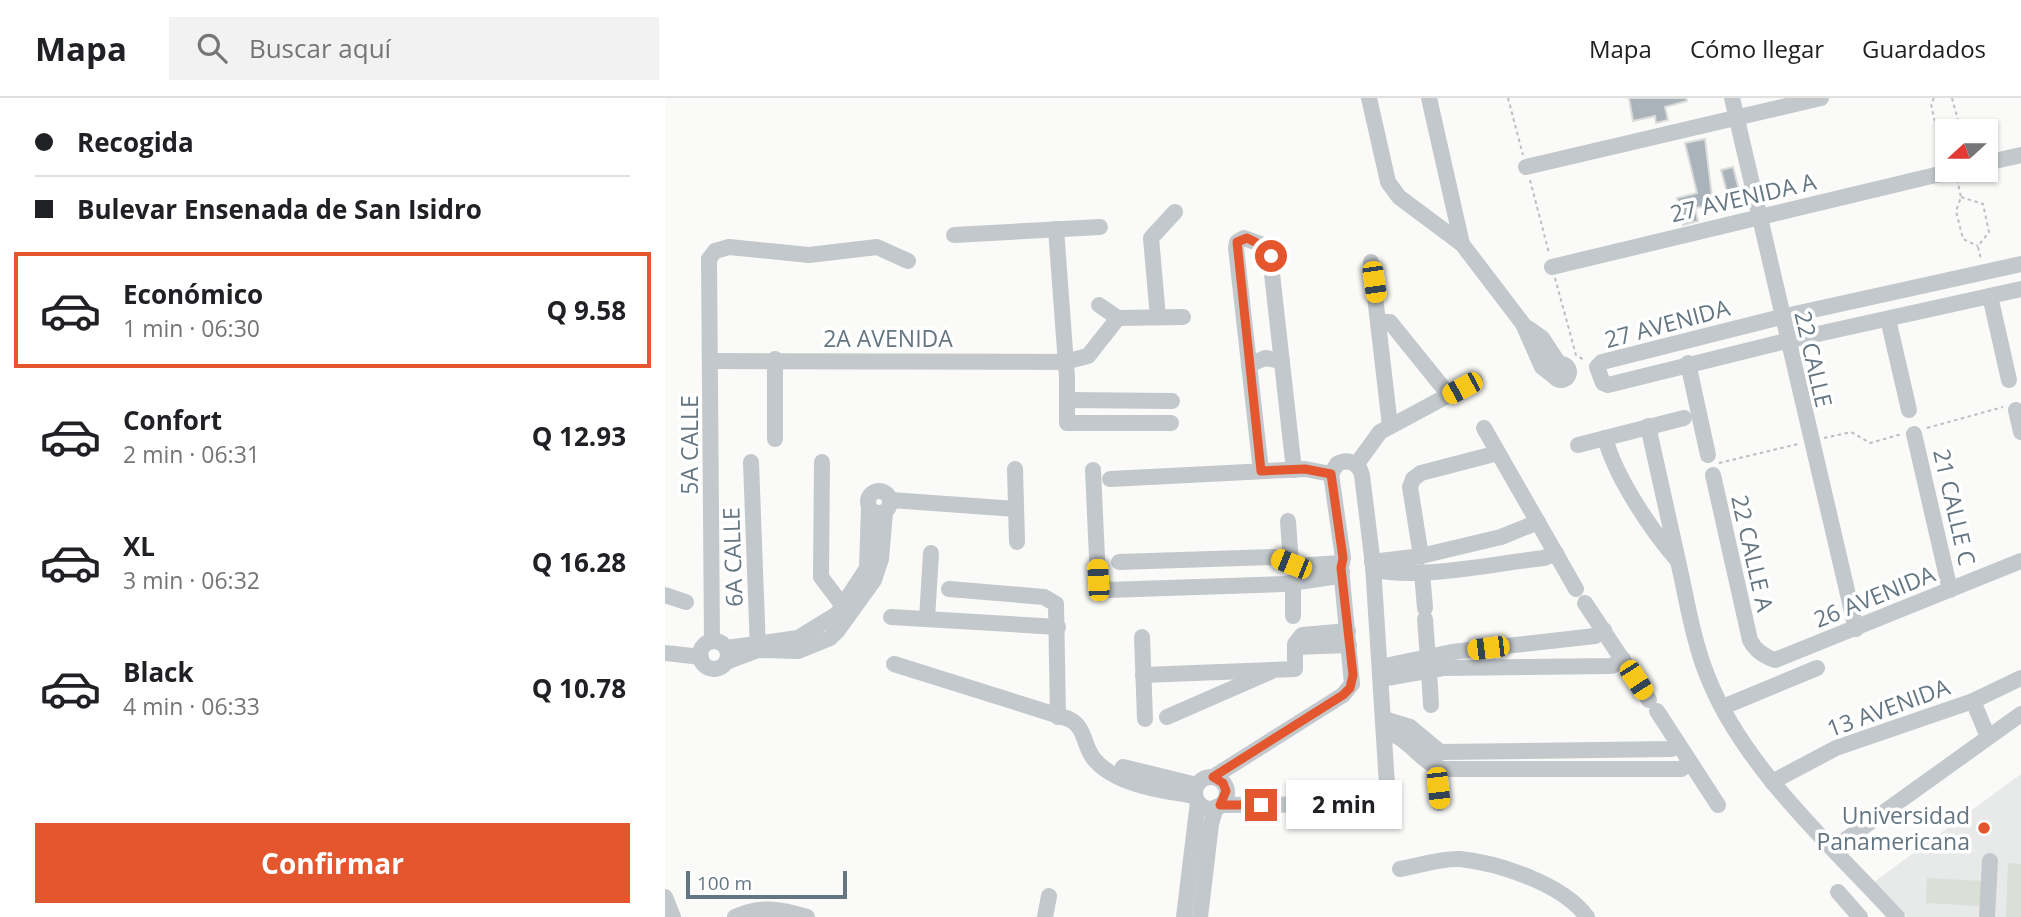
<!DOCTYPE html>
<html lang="es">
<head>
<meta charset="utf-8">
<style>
  :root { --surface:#fff; --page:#f2f2f2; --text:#202124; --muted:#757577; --line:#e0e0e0; --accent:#e4572e }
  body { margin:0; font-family:"Open Sans",sans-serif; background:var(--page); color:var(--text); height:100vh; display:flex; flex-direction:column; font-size:26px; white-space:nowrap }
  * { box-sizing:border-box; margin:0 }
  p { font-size:23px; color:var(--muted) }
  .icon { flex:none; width:38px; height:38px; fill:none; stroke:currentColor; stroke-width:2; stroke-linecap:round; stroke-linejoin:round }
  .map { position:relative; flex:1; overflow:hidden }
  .side { display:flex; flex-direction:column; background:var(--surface); width:665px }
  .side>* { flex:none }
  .banner { display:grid; align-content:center; height:154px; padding:0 35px; background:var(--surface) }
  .needle { width:46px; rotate:249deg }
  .fabs { position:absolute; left:1270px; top:21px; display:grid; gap:14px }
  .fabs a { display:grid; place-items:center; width:63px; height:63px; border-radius:0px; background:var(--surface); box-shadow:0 2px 5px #0004; font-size:35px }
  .scale { position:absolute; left:21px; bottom:18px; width:161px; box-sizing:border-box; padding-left:7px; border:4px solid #657683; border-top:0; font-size:19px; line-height:24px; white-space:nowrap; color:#657683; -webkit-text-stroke:5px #fff; paint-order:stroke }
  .end { position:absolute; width:32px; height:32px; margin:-16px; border:9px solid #e4572e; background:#fff; box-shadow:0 0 0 4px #fff }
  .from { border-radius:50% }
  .bubble { position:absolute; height:49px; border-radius:0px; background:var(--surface); box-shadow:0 2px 5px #0004; font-size:23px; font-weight:700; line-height:49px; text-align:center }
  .car { position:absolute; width:21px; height:42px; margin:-21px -10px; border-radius:9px; box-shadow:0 0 5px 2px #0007; background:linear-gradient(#f5c518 24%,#345 0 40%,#f5c518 0 76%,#345 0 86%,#f5c518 0) }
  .banner b { display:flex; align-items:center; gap:24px; height:66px; font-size:26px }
  .banner b+b { border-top:2px solid var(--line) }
  .banner i { width:18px; height:18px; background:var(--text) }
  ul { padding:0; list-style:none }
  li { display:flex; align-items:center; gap:21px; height:116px; margin:0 14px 10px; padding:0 21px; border:4px solid transparent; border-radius:0px }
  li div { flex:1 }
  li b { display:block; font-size:26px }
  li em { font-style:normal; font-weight:700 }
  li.current { border-color:var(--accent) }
  li>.icon { width:63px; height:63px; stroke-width:1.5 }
  .primary-button { display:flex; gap:14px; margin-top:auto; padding:14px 35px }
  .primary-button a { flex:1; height:80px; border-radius:0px; background:var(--accent); color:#fff; font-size:28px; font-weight:700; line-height:80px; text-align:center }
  header { display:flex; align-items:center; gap:42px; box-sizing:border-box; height:98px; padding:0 35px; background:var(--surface); border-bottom:2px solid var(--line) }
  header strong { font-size:33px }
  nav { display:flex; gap:38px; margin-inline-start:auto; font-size:24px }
  .search { width:490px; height:63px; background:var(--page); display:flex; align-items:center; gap:18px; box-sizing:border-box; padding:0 24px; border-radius:0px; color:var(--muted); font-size:26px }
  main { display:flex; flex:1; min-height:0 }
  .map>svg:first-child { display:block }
  .built { fill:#e8e9e9 }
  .pitch { fill:#dadfd7 }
  .building { fill:#aab3b9; stroke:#dcdcda; stroke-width:2 }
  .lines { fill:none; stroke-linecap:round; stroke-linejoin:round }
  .path { stroke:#bbbfc2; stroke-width:2; stroke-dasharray:3.5 3.5; stroke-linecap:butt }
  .minor { stroke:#c3c8cc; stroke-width:16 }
  .route { stroke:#e4572e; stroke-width:9 }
  .poi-dot { fill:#e4572e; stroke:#fff; stroke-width:2.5 }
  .labels { text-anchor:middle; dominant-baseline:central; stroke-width:7; stroke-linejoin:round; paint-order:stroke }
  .street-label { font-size:23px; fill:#657683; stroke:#fff }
  .poi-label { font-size:23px; fill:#657683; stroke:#fff; text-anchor:end }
</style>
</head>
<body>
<header>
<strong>Mapa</strong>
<div class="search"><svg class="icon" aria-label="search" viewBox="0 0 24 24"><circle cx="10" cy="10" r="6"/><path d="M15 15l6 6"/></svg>Buscar aquí</div>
<nav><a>Mapa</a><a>Cómo llegar</a><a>Guardados</a></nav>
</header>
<main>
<section class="side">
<div class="banner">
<b><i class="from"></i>Recogida</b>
<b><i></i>Bulevar Ensenada de San Isidro</b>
</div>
<ul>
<li class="current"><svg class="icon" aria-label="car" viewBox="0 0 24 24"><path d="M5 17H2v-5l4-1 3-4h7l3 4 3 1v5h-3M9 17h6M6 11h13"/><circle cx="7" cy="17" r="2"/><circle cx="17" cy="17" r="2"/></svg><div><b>Económico</b><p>1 min · 06:30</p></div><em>Q 9.58</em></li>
<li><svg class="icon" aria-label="car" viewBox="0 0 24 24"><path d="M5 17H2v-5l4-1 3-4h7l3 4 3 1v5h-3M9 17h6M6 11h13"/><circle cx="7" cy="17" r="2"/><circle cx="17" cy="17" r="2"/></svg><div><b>Confort</b><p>2 min · 06:31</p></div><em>Q 12.93</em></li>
<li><svg class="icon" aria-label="car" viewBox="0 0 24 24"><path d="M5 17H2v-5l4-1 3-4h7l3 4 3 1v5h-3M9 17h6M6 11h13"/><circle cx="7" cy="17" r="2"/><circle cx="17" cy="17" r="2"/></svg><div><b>XL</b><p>3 min · 06:32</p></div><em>Q 16.28</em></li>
<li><svg class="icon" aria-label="car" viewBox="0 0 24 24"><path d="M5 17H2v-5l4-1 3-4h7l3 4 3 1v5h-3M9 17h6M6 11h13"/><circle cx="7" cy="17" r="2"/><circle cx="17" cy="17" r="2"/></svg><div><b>Black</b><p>4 min · 06:33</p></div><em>Q 10.78</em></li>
</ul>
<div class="primary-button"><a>Confirmar</a></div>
</section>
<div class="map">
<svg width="1356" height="819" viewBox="0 0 1356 819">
  <rect width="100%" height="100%" fill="#fafaf8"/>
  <path class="built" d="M1356,676V819H1242L1209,784Z"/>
  <g class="pitch">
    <path d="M1343,765L1356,766V819H1341Z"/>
    <path d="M1262,780L1317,783L1316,808L1261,805Z"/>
  </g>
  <g class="building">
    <path d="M964,0H1021L1022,3L1000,9L1003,22L991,25L990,18L968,23Z"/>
    <path d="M1040,41L1048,107L1030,110L1033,123L1018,127L1012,100L1032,95L1020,45Z"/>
    <path d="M1068,69L1076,99L1064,102L1056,72Z"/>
  </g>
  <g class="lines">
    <g class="path">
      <path d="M843,0L858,57"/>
      <path d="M1269,0L1266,6L1273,38L1283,44"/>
      <path d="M1287,0L1296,33"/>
      <path d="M1292,81L1296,99L1291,113L1298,141L1313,148"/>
      <path d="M865,82L884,155"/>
      <path d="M1296,99L1318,106L1324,134L1314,147"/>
      <path d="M1313,149L1316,161"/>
      <path d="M890,180L911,257L919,262"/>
      <path d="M1262,330L1338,309"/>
      <path d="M1159,340L1186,334L1205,345L1237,336"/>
      <path d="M1054,365L1133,346"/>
    </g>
    <g class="minor">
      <path d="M704,0L723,84L734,99L797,146"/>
      <path d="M764,0L797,146L858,226L877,269L890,279"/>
      <path d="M1067,0L1191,531"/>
      <path d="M1321,65L1356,57"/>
      <path d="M861,69L1156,0"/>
      <path d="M391,131L402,280V325H506"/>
      <path d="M289,137L435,129"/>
      <path d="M706,164L725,328"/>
      <path d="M1356,166L1116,219L937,264L932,269L938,285L943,287L1121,243L1356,191"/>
      <path d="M887,169L1279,75"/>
      <path d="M1325,198L1344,282"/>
      <path d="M434,207L453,220"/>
      <path d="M493,219L486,140L510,114"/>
      <path d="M1223,221L1244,312"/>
      <path d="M714,224H725L784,297"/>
      <path d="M863,230L877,240L894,266"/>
      <path d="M47,263L399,264L423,258L453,220L518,219"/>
      <path d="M1023,265L1043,357"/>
      <circle cx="896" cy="274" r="8"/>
      <path d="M584,267L600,260L617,263"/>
      <path d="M402,302L507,303"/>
      <path d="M1351,312L1356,334"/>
      <path d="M819,330L911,491"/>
      <path d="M1249,336L1285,492"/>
      <path d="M940,340C951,380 986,432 1013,463L983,328"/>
      <path d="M110,341V261"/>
      <path d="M913,347L1019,320"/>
      <path d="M86,364L93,552"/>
      <path d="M157,364L156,479L184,516"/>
      <path d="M691,367L715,334L810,283"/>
      <path d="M350,371L352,444"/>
      <path d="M428,372L433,482L442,492L619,486L667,479L677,474"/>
      <path d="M596,373L571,150L572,144L579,140L598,147L605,158L629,372"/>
      <path d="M1048,377L1085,542C1090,552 1098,558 1110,562L1356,463"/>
      <path d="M445,381L640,371L666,376"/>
      <circle cx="214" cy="404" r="11"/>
      <path d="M226,402L351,411"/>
      <path d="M623,423L626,466"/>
      <path d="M756,458L745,389L748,381L756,375L833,355"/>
      <path d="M1013,463C1022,502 1028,544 1044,582C1080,671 1168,749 1232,819"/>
      <path d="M454,464L608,459L630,468L676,465"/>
      <path d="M707,464L756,458L836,439L873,424"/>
      <path d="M708,471C751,483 832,465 879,460L891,455"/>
      <path d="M757,474L760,510"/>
      <path d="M628,484V518"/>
      <path d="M284,491L379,499L391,506L393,619"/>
      <path d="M0,497L21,504"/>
      <path d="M920,505L984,602"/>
      <path d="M226,519L393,529"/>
      <path d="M262,521L266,455"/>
      <path d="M760,521L763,561"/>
      <path d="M477,539L480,621"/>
      <path d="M47,543L44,161L50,153L64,149L144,157L212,149L243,163"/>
      <circle cx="49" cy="557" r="14"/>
      <path d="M630,549L684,547"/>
      <path d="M61,550L133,540L172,516L202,470L204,409"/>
      <path d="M0,555L36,559"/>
      <path d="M61,564L93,552L133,553L165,540L173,532L209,482L216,461L220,414"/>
      <path d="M229,566L404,621C421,629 418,648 429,661C450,687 498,693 530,698"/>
      <path d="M715,569L787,554L930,538L939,532"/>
      <path d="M764,573L766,607"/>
      <path d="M478,577L630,571V546L637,537L683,533"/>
      <path d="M716,581L778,570L947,568L958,561"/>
      <path d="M1308,603L1323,639"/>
      <path d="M1058,609L1152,570"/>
      <path d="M992,613L1053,707"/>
      <path d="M502,619L605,574"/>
      <path d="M719,621L745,629L775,654L1006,651L1014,647"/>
      <path d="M719,633C746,640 755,665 778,671H1016L1025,665"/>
      <path d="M458,669L532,687"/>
      <path d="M772,669L774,705"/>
      <path d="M548,679L678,597L687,586L676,470L678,460L666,376"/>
      <circle cx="546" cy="695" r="16"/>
      <path d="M1107,684L1171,650L1308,603L1356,580"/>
      <path d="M555,707L698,706L712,701L722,687L708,467L697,377C694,365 683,360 672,366L666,376"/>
      <path d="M1169,750L1356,616"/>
      <path d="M735,771C753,768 776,760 795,761C834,765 898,786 922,819"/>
      <path d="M1173,794L1195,819"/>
      <path d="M0,799L8,819"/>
      <path d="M70,819C95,807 116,811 142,819"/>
      <path d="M380,819L384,798"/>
      <path d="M519,819L533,704"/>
      <path d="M535,819L546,726L551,709"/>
      <path d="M1322,819L1325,763"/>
    </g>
  </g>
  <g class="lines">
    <path class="route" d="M596,707H555L561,693L558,685L548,679L678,597L685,590L688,577L676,470L678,460L666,376L640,371L596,373L572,144L582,140L598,148L606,158"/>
  </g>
  <circle class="poi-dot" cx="1319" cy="730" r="7"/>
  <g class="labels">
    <g class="street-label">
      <text transform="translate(1078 99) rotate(-13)">27 AVENIDA A</text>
      <text transform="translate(1002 225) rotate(-15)">27 AVENIDA</text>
      <text x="223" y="240">2A AVENIDA</text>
      <text transform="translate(1149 261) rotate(77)">22 CALLE</text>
      <text transform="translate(24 347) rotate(-90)">5A CALLE</text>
      <text transform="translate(1290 409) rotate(77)">21 CALLE C</text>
      <text transform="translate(1088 455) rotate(77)">22 CALLE A</text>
      <text transform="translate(67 459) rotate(-92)">6A CALLE</text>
      <text transform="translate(1209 498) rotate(-22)">26 AVENIDA</text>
      <text transform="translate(1223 609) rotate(-20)">13 AVENIDA</text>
    </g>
    <g class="poi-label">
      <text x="1305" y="717">Universidad<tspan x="1305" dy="26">Panamericana</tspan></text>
    </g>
  </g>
</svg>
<div class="fabs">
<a><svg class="needle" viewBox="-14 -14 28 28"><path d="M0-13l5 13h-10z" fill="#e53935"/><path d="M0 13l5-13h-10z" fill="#757577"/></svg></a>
</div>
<div class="scale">100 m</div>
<i class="end from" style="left:606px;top:158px"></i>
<i class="end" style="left:596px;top:707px"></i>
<div class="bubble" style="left:621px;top:682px;width:116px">2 min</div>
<i class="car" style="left:709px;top:184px;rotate:172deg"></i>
<i class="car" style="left:797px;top:290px;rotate:242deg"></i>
<i class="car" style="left:626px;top:466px;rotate:292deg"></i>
<i class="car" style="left:433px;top:482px;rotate:357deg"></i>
<i class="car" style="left:823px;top:550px;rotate:263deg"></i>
<i class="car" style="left:971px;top:582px;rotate:147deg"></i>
<i class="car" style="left:773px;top:690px;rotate:174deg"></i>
</div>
</main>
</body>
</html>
